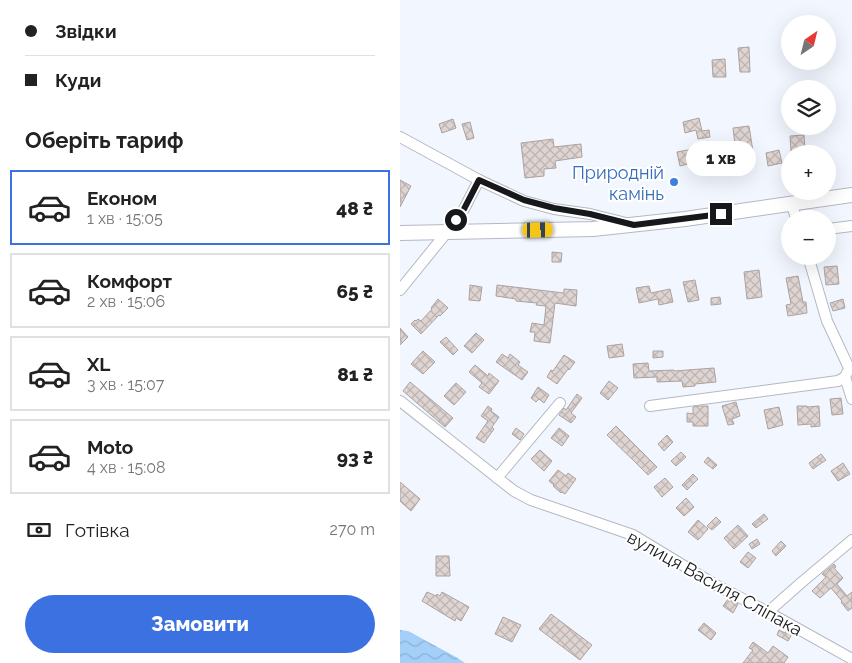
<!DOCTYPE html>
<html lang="uk">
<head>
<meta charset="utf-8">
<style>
  :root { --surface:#fff; --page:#f6f6f6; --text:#222; --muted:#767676; --line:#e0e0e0; --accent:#3b71e1 }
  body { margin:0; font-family:Raleway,sans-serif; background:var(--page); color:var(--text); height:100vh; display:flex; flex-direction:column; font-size:19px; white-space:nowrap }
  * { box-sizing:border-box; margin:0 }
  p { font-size:16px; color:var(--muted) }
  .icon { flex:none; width:28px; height:28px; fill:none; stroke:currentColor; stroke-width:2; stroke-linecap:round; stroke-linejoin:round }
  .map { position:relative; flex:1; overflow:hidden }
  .sheet { display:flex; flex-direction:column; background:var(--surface); width:400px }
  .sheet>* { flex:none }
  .hud { display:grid; align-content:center; height:110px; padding:0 25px; background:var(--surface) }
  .needle { width:32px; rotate:35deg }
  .tools { position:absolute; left:381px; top:15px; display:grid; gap:10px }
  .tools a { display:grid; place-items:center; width:55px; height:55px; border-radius:50%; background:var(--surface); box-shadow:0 5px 20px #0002; font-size:25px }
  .end { position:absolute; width:22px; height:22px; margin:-11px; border:6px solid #16181b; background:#fff; box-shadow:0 0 0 2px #fff }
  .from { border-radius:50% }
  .bubble { position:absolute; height:35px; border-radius:18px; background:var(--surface); box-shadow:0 5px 20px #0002; font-size:16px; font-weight:800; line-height:35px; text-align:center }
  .car { position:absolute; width:15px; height:30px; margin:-15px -8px; border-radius:6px; box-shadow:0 0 4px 1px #0007; background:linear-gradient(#f5c518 24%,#345 0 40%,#f5c518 0 76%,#345 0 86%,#f5c518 0) }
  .hud b { display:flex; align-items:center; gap:18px; height:48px; font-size:19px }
  .hud b+b { border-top:1px solid var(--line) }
  .hud i { width:12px; height:12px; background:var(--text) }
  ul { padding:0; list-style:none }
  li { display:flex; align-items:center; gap:15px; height:75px; margin:0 10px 8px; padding:0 15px; border:2px solid var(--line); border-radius:0px }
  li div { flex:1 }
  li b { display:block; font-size:19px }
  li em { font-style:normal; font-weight:800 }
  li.active { border-color:var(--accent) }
  li>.icon { width:45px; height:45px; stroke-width:1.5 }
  h2 { padding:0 25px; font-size:22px; line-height:60px }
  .pay { display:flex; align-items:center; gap:12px; height:55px; padding:0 25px; font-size:19px }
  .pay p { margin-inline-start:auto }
  .button { display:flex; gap:10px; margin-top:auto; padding:10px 25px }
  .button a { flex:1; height:58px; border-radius:30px; background:var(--accent); color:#fff; font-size:20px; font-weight:800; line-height:58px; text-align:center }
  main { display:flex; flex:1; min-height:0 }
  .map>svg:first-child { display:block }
  .water { fill:url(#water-waves) }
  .building { fill:url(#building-cross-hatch); stroke:#aca2a0 }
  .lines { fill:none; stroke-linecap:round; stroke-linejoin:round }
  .minor-casing { stroke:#b4b9c1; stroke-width:12 }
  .major-casing { stroke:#b4b9c1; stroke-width:16 }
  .minor { stroke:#fff; stroke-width:10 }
  .major { stroke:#fff; stroke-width:14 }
  .route { stroke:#16181b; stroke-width:6 }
  .shop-dot { fill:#3f7fe0; stroke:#fff; stroke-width:2 }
  .labels { text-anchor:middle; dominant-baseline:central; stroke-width:4; stroke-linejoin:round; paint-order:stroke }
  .shop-label { font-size:18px; fill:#366cbe; stroke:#fff; text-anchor:end }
  .street-label { font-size:18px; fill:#16181b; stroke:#fff }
</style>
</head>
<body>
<main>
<section class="sheet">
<div class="hud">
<b><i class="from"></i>Звідки</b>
<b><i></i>Куди</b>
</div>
<h2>Оберіть тариф</h2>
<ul>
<li class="active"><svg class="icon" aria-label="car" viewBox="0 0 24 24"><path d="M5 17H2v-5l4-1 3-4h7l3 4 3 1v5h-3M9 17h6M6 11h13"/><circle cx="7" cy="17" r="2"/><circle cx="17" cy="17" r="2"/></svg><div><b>Економ</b><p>1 хв · 15:05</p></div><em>48 ₴</em></li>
<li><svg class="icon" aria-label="car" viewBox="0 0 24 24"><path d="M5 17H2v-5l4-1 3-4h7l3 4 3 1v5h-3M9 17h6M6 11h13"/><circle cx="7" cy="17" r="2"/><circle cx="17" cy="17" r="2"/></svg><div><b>Комфорт</b><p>2 хв · 15:06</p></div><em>65 ₴</em></li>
<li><svg class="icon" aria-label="car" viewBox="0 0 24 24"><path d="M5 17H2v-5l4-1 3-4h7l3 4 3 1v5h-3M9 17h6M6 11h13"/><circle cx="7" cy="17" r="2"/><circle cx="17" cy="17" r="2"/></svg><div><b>XL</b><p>3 хв · 15:07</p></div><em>81 ₴</em></li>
<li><svg class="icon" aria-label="car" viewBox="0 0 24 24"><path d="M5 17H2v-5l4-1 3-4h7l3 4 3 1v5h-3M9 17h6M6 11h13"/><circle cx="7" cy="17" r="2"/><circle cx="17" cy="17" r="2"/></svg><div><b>Moto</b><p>4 хв · 15:08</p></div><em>93 ₴</em></li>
</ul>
<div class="pay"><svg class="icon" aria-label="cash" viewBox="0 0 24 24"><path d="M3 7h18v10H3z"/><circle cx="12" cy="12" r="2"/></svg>Готівка<p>270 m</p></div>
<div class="button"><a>Замовити</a></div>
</section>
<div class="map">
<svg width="452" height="663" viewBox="0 0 452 663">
  <defs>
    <pattern id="water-waves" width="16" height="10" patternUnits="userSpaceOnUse" patternTransform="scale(1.25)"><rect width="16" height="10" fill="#a3cff8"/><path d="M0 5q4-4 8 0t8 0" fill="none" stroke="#8cb1d4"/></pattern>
    <pattern id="building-cross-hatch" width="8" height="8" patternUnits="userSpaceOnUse" patternTransform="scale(1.25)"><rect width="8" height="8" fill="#ded4d1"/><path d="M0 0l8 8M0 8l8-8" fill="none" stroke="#beb5b3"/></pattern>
  </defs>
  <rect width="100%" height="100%" fill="#f2f7ff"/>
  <path class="water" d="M0,630L8,631L56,657L65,663H0Z"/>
  <g class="building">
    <path d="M349,47L350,72H340L338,48Z"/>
    <path d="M325,59L326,77H313L312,60Z"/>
    <path d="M299,118L302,131L309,130L310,137L298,139L296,130L285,133L283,122Z"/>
    <path d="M53,119L56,128L42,133L39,124Z"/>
    <path d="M70,122L74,138L67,140L62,124Z"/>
    <path d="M349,126L354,158L337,161L333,128Z"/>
    <path d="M404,135L405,150L391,151L390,136Z"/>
    <path d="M153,139L154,147L181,144L182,157L155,161L156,168L144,169V176L125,178L121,143Z"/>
    <path d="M293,149L296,162L280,166L277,152Z"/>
    <path d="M379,150L382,163L368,166L366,153Z"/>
    <path d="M0,180L11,186L0,207Z"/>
    <path d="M152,252L162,253L161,262H152Z"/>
    <path d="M437,266L439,284L426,285L424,267Z"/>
    <path d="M359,270L362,297L347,299L344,272Z"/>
    <path d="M398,276L403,302H406L407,313L388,316L386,305L391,304L386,278Z"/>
    <path d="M295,280L299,300L288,302L283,282Z"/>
    <path d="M70,285L82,287L80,301L69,300Z"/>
    <path d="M97,285L164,293V289L177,290L176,306L155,303L150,343L134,341L135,332H130L132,323L144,325L146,306L136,305L137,303L116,301V299L96,296Z"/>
    <path d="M249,286L251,293L270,289L273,302L259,305L258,299L239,303L236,288Z"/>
    <path d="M320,297L321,304L311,305V298Z"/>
    <path d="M38,299L48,308L40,316L39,315L21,334L11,324L15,320L16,321L18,319L21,321L32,309L31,308Z"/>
    <path d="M443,299L445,308L433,311L430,303Z"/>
    <path d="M0,328L8,337L0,345Z"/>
    <path d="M76,333L84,340L72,353L64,346Z"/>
    <path d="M46,337L58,350L53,355L40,342Z"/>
    <path d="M222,344L224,356L209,358L207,346Z"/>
    <path d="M23,351L35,362L23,374L11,364Z"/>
    <path d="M253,351H263V357L253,358Z"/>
    <path d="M102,354L108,358L110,354L120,362L118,365L128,372L122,380L96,362Z"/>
    <path d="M164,355L175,362L169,370L168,369L157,384L147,377L151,370L153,371Z"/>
    <path d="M248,363L249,371L274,370V371L314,368L316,382L295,384V386L283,387L282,381L257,382V377L234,378L233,364Z"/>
    <path d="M75,365L88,376L89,373L99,381L89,394L79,387L82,383L69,372Z"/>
    <path d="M209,381L218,388L208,400L200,393Z"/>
    <path d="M10,382L53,418L45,427L3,391Z"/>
    <path d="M56,383L66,392L54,405L44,396Z"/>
    <path d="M138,387L149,395L144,403L139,399L136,402L131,398Z"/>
    <path d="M177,394L182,398L171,413L176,417L171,423L159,415L164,408L166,410Z"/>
    <path d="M441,398L443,414L432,415L430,399Z"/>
    <path d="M336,402L340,416L332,419L334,424L328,425L322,406Z"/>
    <path d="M88,406L92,409L91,411L99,417L92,427L94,429L84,443L76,438L88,421L81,416Z"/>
    <path d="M299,406H308V426H293V422H287V413L293,414V407Z"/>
    <path d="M397,406H407V407L419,406L420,426L411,427V424L398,425Z"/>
    <path d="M379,407L383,425L368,429L364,410Z"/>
    <path d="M216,426L257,467L248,475L233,460L207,435Z"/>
    <path d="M116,428L124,434L120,440L112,434Z"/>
    <path d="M159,428L169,436L162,446L151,438Z"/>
    <path d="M267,435L273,442L264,451L258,444Z"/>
    <path d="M140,450L152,461L144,471L131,459Z"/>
    <path d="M281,452L286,457L276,466L271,461Z"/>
    <path d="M421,454L426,460L413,469L409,463Z"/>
    <path d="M308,457L317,465L313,469L304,462Z"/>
    <path d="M443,463L450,474L438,481L431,471Z"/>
    <path d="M158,470L166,476L168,473L176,479L165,494L162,492L161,493L153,486L154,485L149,481Z"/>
    <path d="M293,474L298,479L287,490L282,485Z"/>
    <path d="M265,478L273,487L262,497L254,487Z"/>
    <path d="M0,482L20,499L11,511L0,501Z"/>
    <path d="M286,498L294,507L284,516L276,508Z"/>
    <path d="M364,514L368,519L356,528L352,524Z"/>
    <path d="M316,517L321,522L312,530L307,526Z"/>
    <path d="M298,520L308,529L298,540L288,532Z"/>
    <path d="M338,525L348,536L334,549L324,538Z"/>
    <path d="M357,539L360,544L352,549L349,544Z"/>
    <path d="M381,541L386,546L376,556L372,551Z"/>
    <path d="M348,552L356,558L348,568L340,562Z"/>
    <path d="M36,556H49L50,576H36Z"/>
    <path d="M434,564L436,567L434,568L443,578L437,584L447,596L452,592V608L448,611L441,602L442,601L431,588L420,598L412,591L426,577L422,574Z"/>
    <path d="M27,592L36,596L37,594L40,596L42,592L69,607L61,621L56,618L55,621L22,601Z"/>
    <path d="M328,599L338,604L333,613L323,606Z"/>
    <path d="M151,614L192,645L180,660L139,629Z"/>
    <path d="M103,617L121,625L112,642L95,634Z"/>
    <path d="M304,623L316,633L311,640L298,630Z"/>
    <path d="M379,630L385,633L387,630L392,634L388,641L377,635Z"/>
    <path d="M353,642L368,653L373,646L388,657L384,663H343L353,650L349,648Z"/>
  </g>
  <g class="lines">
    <defs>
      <g id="minor">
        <path d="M0,137L79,180L124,201L154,209L190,214L226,223"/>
        <path d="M392,204L396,219"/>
        <path d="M428,229L452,226"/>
        <path d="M408,256L427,321L449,368L452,369"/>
        <path d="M0,290L47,232L64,209L79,180"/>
        <path d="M448,371L445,377L452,399"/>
        <path d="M0,401L114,491L131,500L233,535L314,584L368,612L452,659"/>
        <path d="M250,406L438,381L445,377"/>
        <path d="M97,478L160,403"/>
        <path d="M368,612L402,582L452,540"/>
      </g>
      <path id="major" d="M0,233L193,229L285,219L452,195"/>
    </defs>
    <use href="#minor" class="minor-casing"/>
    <use href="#major" class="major-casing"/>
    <use href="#minor" class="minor"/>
    <use href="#major" class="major"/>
  </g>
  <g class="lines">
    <path class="route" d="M56,220L64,209L79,180L124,200L154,208L190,214L234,225L321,214"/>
  </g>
  <circle class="shop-dot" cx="274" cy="182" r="5"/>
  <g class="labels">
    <g class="shop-label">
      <text x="264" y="172">Природній<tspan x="264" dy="21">камінь</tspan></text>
    </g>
    <g class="street-label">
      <text transform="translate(315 583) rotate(29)">вулиця Василя Сліпака</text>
    </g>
  </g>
</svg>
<div class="tools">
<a><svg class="needle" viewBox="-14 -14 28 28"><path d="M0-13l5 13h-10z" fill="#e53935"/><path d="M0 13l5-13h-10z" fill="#767676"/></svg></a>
<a><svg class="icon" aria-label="layers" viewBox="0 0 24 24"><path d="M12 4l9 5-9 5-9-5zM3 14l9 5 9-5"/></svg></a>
<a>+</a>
<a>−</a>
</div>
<i class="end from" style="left:56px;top:220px"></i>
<i class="end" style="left:321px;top:214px"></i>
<div class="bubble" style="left:286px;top:141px;width:70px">1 хв</div>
<i class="car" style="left:138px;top:230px;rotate:89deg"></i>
</div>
</main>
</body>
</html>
